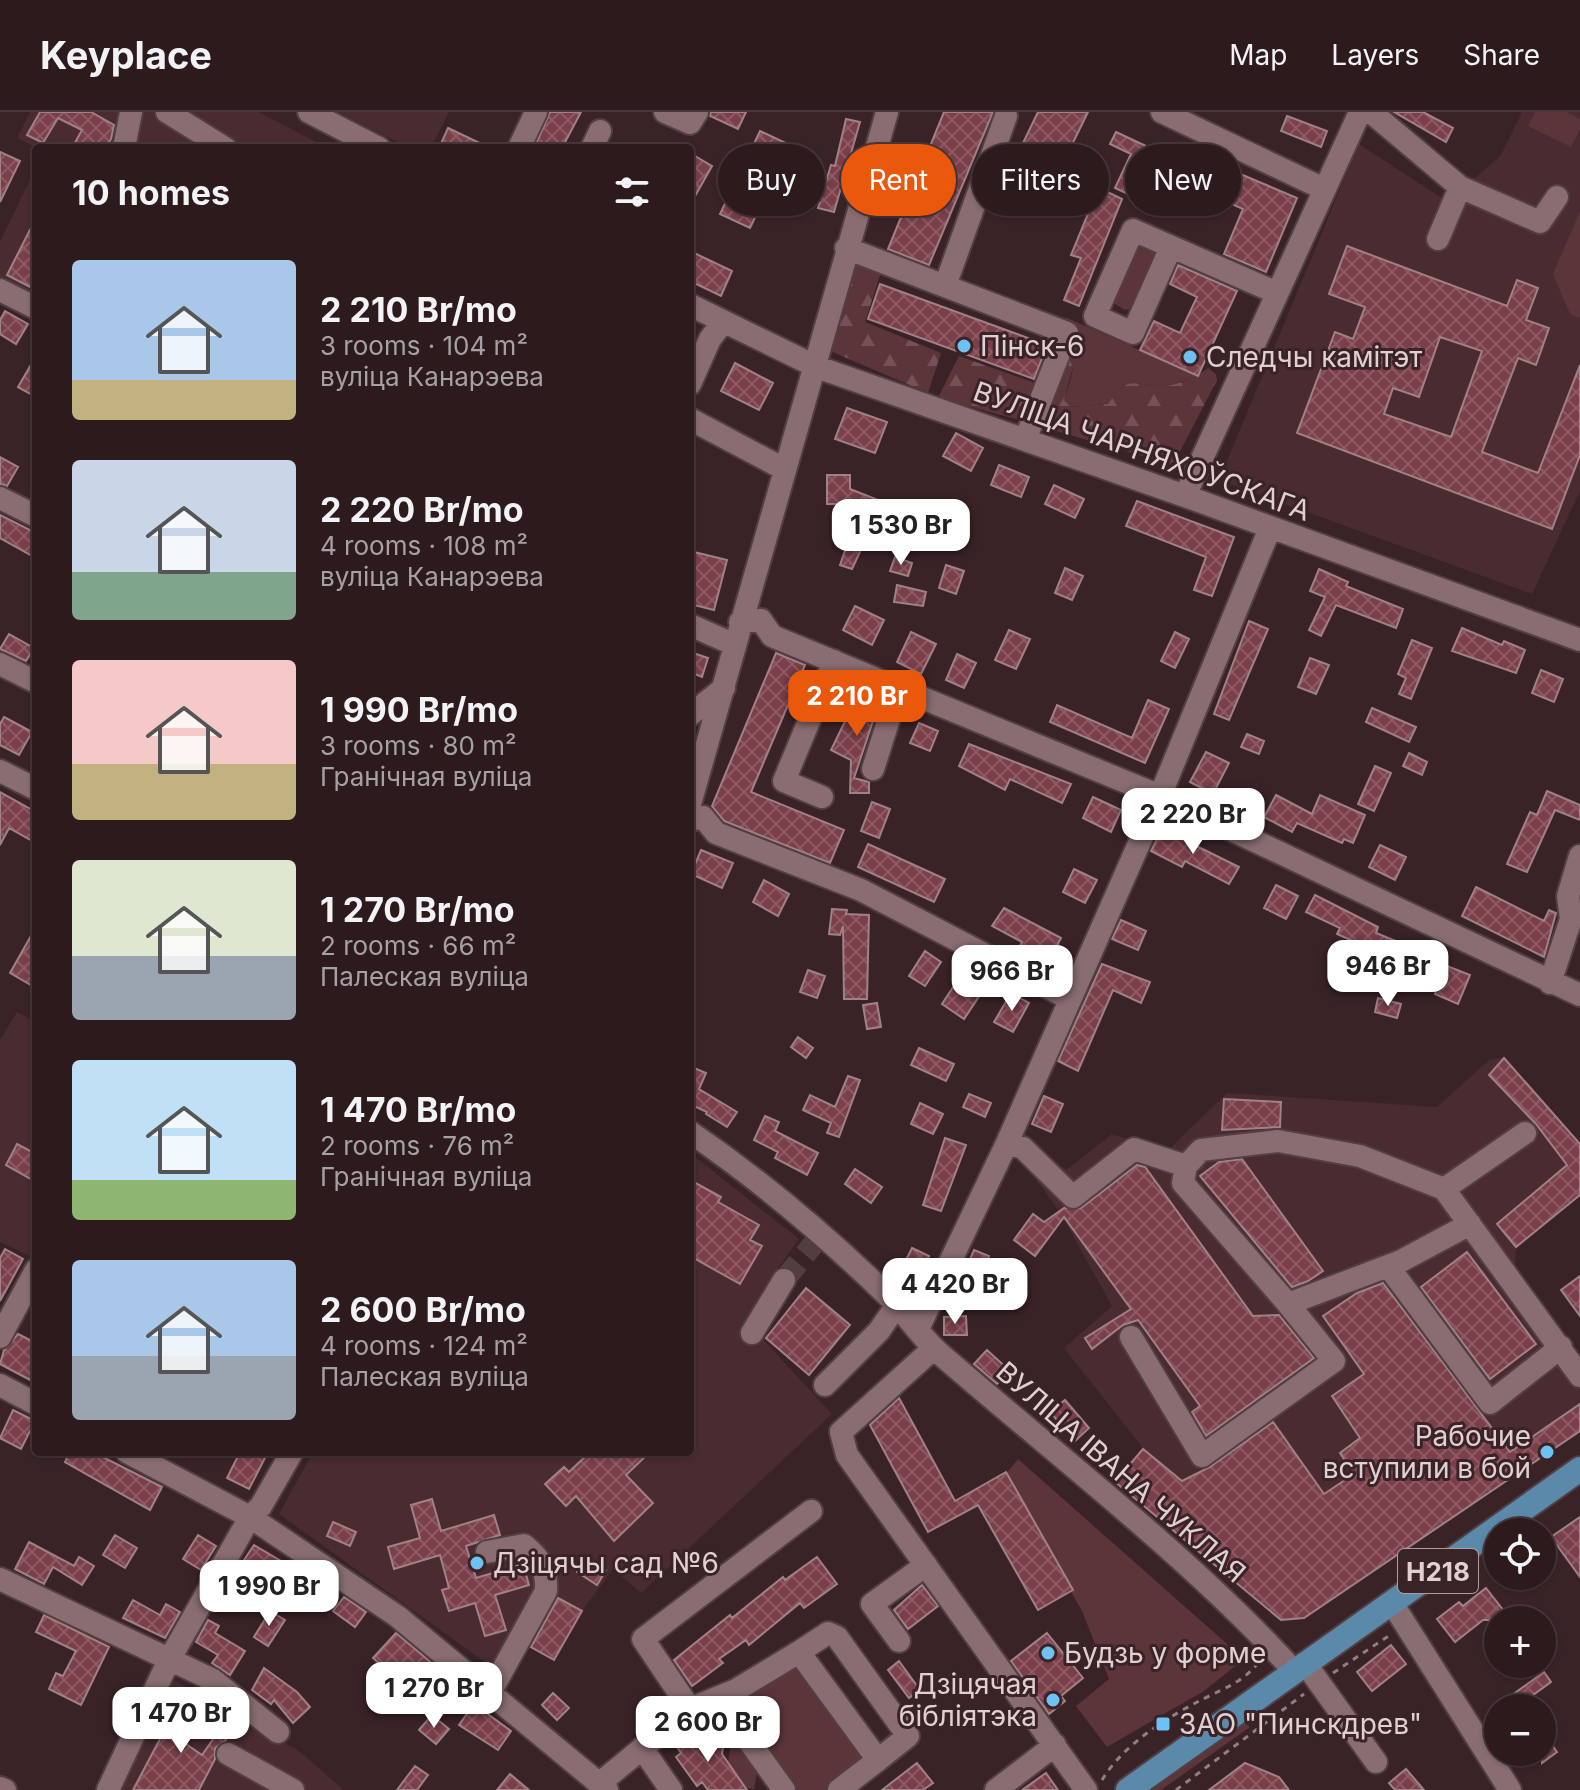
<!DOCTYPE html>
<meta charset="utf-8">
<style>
body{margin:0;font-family:Inter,sans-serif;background:#38272a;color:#f1f3f6;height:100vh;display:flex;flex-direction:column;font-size:30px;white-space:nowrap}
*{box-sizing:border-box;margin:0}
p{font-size:26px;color:#a6a1a4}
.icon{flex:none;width:44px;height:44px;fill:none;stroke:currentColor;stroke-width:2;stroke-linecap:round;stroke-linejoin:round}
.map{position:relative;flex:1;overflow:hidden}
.drawer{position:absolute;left:32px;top:32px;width:662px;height:1312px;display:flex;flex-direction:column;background:#2c1a1d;border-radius:8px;box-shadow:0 2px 6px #0004,0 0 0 2px #48383b}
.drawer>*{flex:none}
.guide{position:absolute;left:718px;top:32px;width:742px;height:72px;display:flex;gap:16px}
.buttons{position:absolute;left:1484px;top:1406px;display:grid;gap:16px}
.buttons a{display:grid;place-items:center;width:72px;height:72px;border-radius:50%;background:#2c1a1d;box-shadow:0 2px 6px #0004,0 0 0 2px #48383b;font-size:40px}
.price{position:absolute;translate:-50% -68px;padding:0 18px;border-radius:16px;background:#fff;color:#222;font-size:26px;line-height:52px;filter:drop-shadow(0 2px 4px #0008)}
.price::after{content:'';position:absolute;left:50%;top:48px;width:24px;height:18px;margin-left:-12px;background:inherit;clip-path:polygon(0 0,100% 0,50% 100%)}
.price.active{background:#ea580c;color:#fff}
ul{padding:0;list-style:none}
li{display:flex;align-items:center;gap:24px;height:200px;padding:0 40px}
li span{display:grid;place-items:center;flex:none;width:224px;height:160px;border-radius:8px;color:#555}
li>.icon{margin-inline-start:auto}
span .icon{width:96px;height:96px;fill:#fffc;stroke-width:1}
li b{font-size:34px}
h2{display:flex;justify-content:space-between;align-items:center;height:96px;padding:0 40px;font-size:34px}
.pill{padding:0 28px;border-radius:36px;background:#2c1a1d;box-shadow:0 2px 6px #0004,0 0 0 2px #48383b;font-size:28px;line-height:72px}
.pill.active{background:#ea580c;color:#fff}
header{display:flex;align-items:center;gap:48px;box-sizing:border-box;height:112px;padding:0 40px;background:#2c1a1d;border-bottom:2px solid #48383b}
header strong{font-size:38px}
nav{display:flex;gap:44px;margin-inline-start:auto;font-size:28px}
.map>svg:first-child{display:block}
</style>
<header>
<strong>Keyplace</strong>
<nav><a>Map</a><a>Layers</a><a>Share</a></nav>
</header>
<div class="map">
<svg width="1580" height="1678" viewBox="0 0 1580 1678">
<defs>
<pattern id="forest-firs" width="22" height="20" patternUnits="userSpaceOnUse" patternTransform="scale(2)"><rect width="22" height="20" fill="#5c353b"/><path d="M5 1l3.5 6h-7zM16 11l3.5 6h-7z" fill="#735156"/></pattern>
<pattern id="building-cross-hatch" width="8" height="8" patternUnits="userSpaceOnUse" patternTransform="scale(2)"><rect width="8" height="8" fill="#7b3f4a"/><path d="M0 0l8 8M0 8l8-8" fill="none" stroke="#8d5a63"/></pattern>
</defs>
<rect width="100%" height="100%" fill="#3a2327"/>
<path fill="#492b30" d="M30,0H258L328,36H37L17,26Z
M338,0H449L431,36H409Z
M1522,0H1580V379L1532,482L1219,368L1359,32L1448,90L1501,43Z
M36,55V184L0,166V130Z
M17,900L36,911V1174L19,1179L35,1146L0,1130V928Z
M1504,945L1580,1032V1083L1516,1135L1515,1162L1580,1250V1319L1304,1506L1281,1508L1115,1370L1143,1336L1064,1236L1112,1194L1059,1099L1018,1043L1028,1029L1066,1058L1112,1022L1166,1040L1227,981L1437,995L1489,948Z
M690,1041L799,1127L761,1180L759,1223L832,1302L641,1481L613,1457L582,1499L554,1548L528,1534L507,1566L279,1402L313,1340H690Z
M172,1567L299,1639L344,1678H120Z"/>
<path fill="#5c353b" d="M1535,0H1567L1580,7V17L1571,35L1528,14Z
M1580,99V206L1570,202L1553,162Z
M1136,123L1164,137L1136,195L1125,198L1112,190Z
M1065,205L1198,264C1187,267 1172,274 1161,274C1131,273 1128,262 1108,292L1071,295L1064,288C1076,254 1078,239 1065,205Z
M1018,1347L1244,1547L1204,1579L1107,1635L1076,1594L1109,1567L1082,1499L1005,1363Z
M790,1553L801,1557L862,1642L861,1652L829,1678H789L730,1595L739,1583L745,1586Z
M1245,1611L1250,1615L1161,1678H1150Z
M736,1626L758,1654L754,1677L746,1676L722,1654L728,1650L731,1631Z"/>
<path fill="url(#forest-firs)" d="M857,148L882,157L865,210L941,241L928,281L828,238L850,153Z
M1072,225L1080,229L1064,288L1071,295L1108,292C1128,262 1131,273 1161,274C1175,274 1197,265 1208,256L1216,262L1217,268L1176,347L1170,352L1039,314Z
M959,244L1038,272L1024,309L938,286Z"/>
<path fill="url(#building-cross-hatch)" stroke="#9f8286" stroke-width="2" fill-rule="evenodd" d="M40,0H91L114,13L111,27L106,36H72L82,18L58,6L43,31L27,23Z
M550,0H581L562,36H534Z
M711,0H746L738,17L710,4Z
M944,0H993L929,153L888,137Z
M1038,0H1088L1060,57L1122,87L1079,194L1064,188L1081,146L1071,143L1090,97L1010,58Z
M1394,0H1423L1453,16L1446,30Z
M1287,4L1327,19L1321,35L1281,19Z
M846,7L860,10L834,100L818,96L831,53L835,54Z
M448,16L490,36H439Z
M760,19L790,33L750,116L720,102Z
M1116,20L1163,42L1141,88L1115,76L1131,42L1110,32Z
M0,40L20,49L0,90Z
M690,41L712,54L690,93Z
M1226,56L1297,86L1266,160L1224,142L1243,97L1214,84Z
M36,106V178L7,163Z
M1347,134L1507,194L1517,168L1538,176L1526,208L1549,216L1536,253L1518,246L1482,340L1538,361L1580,253V343L1552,417L1297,321L1335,220L1353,227L1365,195L1329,182ZM1440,225L1482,239L1451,325L1384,302L1393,276L1419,285Z
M690,139L732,159L721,184L690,169Z
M1178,153L1237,179L1198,264L1140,238L1154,209L1180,221L1197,185L1170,172Z
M880,172L1047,233L1034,267L868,207Z
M5,199L28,212L16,232L0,222V208Z
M36,244V285L18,275Z
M735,251L773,271L759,298L721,279Z
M847,296L887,310L875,341L835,327Z
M956,321L983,336L971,359L943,344Z
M0,345L18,355L7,374L0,372Z
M999,353L1029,365L1021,385L991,373Z
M827,363H850V377L891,393L880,417L872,414L852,457L840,453L851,421L835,415L839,392H827Z
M1054,373L1084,387L1075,406L1045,392Z
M1137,389L1234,425L1212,484L1194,478L1206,445L1126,414Z
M0,403L36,421V446L0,426Z
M690,439L727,448L714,498L690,492Z
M895,445L912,451L908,464L890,459Z
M946,453L964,459L956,482L939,476Z
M1065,456L1083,464L1072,488L1055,481Z
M1319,457L1348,470L1346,474L1403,497L1396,516L1336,493L1321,524L1309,518L1325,485L1310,479Z
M897,473L926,480L923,494L894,490Z
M855,494L884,508L872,533L843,518Z
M1249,509L1268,517L1229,608L1214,602Z
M1462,516L1502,533L1504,529L1525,538L1516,561L1452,539Z
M1009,518L1030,527L1016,557L995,548Z
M911,520L936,532L921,562L897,550Z
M1175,520L1189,527L1175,556L1161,549Z
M9,522L34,536L26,549L0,537Z
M1412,528L1432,536L1411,587L1399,582L1406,566L1398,562Z
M690,540L708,546L702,565L690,560Z
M776,541L805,553L751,680L844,718L830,751L724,709L712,694Z
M957,542L976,551L964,576L946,568Z
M1310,546L1329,553L1316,582L1298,575Z
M1541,558L1563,567L1554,590L1532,581Z
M864,581L880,588L854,666L869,670V681H850L851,648L831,638L852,595L856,597Z
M1148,588L1169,597L1145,651L1050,610L1057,593L1132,626Z
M1372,596L1416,615L1409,630L1366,610Z
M4,605L32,620L19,643L0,633V612Z
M919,611L938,619L930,639L910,631Z
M1247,622L1264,629L1259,642L1241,635Z
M969,632L1071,672L1062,691L1010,667L1005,678L959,654Z
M1206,640L1229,651L1213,682L1190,670Z
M1409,641L1427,650L1422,663L1403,654Z
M1375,654L1391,661L1374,699L1358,692Z
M1547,679L1580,693V708L1555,698L1527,760L1507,752L1530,700L1537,703Z
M0,680L36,700V731L9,716L0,733Z
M1276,683L1312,702L1320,683L1365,703L1353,731L1344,727L1342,731L1297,711L1292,720L1264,705Z
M1093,685L1121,698L1111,720L1083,706Z
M872,690L890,697L879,726L861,719Z
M1162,717L1239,755L1229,772L1185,749L1182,755L1151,739Z
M868,732L945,767L934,790L858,755Z
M1380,733L1406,745L1395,768L1369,755Z
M701,738L733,751L722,776L691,762Z
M1074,757L1097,768L1085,791L1063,780Z
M764,768L789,782L778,804L753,790Z
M1276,773L1298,784L1286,807L1264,796Z
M1476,775L1544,809L1549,798L1556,801L1544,845L1462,804Z
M1315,783L1378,815L1376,821L1418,838L1411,855L1337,822L1340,816L1306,800Z
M1004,796L1061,826L1048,851L1019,836L1022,830L992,814Z
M832,797L847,798L846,802L869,803L867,887H844L843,814L840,823L829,822Z
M1121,808L1146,819L1138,838L1112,827Z
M36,815V876L10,861Z
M925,839L941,850L925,874L909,864Z
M1102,852L1150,870L1141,891L1113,878L1078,959L1058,949Z
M1447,854L1470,863L1458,892L1435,882Z
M965,857L988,871L964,907L942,892Z
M808,858L825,864L817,886L800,880Z
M1011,881L1029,891L1013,920L994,910Z
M1378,886L1401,892L1397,906L1375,900Z
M877,891L881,915L867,917L863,893Z
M798,925L813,936L806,946L791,935Z
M919,936L954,952L946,969L911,953Z
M1504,946L1580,1032V1083L1516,1135L1497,1112L1567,1053L1536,1012L1489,963Z
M694,956L706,961L699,977L737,1000L727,1015L706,1002L707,1000L692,993L690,998V965Z
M848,964L860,968L839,1025L827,1021L831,1011L803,998L810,983L835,995Z
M969,982L991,991L985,1005L963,995Z
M1044,984L1063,992L1051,1020L1032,1012Z
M1224,987L1281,990L1280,1015L1222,1018Z
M920,991L943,1002L933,1022L911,1012Z
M765,1004L779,1010L775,1019L818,1041L807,1063L775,1046L778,1040L754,1028Z
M945,1026L966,1033L941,1099L923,1093Z
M17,1032L36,1042V1070L6,1053Z
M1242,1047L1323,1159L1308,1169L1292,1175L1200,1064L1219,1050Z
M1137,1053L1145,1055L1253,1204L1279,1203L1314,1246L1206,1324L1192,1300L1200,1294L1138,1208L1123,1213L1092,1237L1085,1226L1131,1197L1064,1105L1035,1144L1014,1128L1033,1102L1044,1110L1064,1096H1081Z
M855,1057L882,1075L871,1091L845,1072Z
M690,1068L721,1085L718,1090L759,1113L750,1128L762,1134L740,1172L690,1144Z
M912,1136L929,1144L923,1159L905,1150Z
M5,1137L23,1147L0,1189V1146Z
M974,1138L989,1144L975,1179L959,1173Z
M1467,1140L1536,1232L1490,1267L1421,1175Z
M1580,1164V1204L1561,1178Z
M1383,1171L1510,1340L1580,1292V1319L1304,1506L1281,1508L1115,1370L1143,1337L1182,1369L1210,1355L1273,1310L1324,1382L1354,1362L1340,1341L1360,1326L1332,1284L1364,1262L1323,1204L1357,1181Z
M806,1176L850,1213L809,1263L766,1226Z
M966,1204L967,1223H944V1205Z
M18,1222L36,1231V1271L0,1252L4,1238Z
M987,1238L1010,1259L997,1272L974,1252Z
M899,1286L955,1389L1006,1360L1073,1478L1038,1498L978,1393L928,1420L870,1313Z
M1065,1288L1089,1316L1075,1329L1050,1300Z
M13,1298L35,1309L21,1337L0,1326Z
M70,1340H93L162,1375L150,1398L65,1350Z
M240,1340H268L249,1377L227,1366Z
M590,1340H650L626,1363L653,1391L614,1429L576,1384L566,1394L545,1372L564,1355L569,1360Z
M432,1387L441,1419L494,1403L500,1423L466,1434L476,1466L523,1452L529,1473L495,1483L506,1518L485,1524L475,1491L449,1499L442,1478L449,1476L440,1443L394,1457L388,1435L420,1426L411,1393Z
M1580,1405V1465L1551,1425Z
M333,1410L356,1420L350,1434L327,1424Z
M115,1423L137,1436L125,1456L103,1443Z
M198,1423L216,1434L201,1458L183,1447Z
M29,1430L74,1454L79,1445L94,1454L82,1473L53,1455L44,1472L15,1457Z
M254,1433L305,1463L292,1483L242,1451Z
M586,1445L606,1458L597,1473L577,1460Z
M817,1445L837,1472L804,1496L800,1491L749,1533L746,1528L719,1547L723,1551L692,1574L674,1548L730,1503L732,1506L783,1465L785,1468Z
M922,1473L938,1494L908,1517L894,1498Z
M1486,1476L1511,1508H1483L1455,1530L1437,1507L1459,1490L1463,1494Z
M344,1485L366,1500L355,1515L333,1499Z
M558,1486L582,1499L554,1548L531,1535Z
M133,1488L160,1503L166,1492L180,1500L165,1526L123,1506Z
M270,1499L285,1508L268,1534L254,1525Z
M44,1503L109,1535L81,1593L49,1577L56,1561L63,1564L76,1539L36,1520Z
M208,1508L219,1514L215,1521L245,1539L230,1563L212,1551L218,1543L196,1530Z
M396,1521L446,1563L433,1578L402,1553L393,1564L373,1546Z
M1047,1521L1083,1566L1061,1584L1065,1589L1049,1602L1011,1549Z
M1391,1533L1406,1552L1372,1579L1357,1560Z
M899,1549L920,1578L909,1586L888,1558Z
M264,1556L297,1580L310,1595L293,1611L274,1588L271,1592L252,1578Z
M1544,1560L1551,1570L1519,1593L1512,1583Z
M553,1581L569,1596L557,1608L542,1593Z
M179,1591L204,1604L186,1632L202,1643L230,1603L237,1608L225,1629L215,1636V1647L199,1678H133Z
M474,1592L511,1619L498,1638L459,1613Z
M432,1603L449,1617L436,1632L419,1618Z
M1542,1618L1557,1640L1542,1651Z
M697,1620L702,1626L707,1622L712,1629L724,1630L722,1642L747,1678H708L702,1670L697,1674L676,1645L681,1641L677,1635Z
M917,1651L933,1671L923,1678H882Z
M1245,1651L1279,1665L1289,1678H1209Z
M415,1654L428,1663L417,1678H397Z
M1406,1657L1424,1678H1395L1389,1671Z
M1046,1661L1058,1678H1022Z
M510,1662L529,1678H497Z"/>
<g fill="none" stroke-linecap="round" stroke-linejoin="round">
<path stroke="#533d41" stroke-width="22" stroke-dasharray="22 11" stroke-linecap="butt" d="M784,1168L821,1123"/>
<g stroke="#523f42" stroke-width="26">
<path id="minor" d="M167,0L225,36
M309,0L379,36
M665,0L690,11L697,0
M1162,0L1324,77
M1371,0L1460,75L1438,127
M124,36L131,0
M519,36L536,0
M592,36L600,19
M1460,75L1540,110L1557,85
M1171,135L1133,221L1095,204L1133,118L1277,181
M846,136L1067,221L1025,328
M945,174L1006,4
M0,178L36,196
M690,193L817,255L1185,384L1580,528
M690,272L710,227L723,210
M690,307L784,357
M1185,384L1360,0
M0,386L36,404
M740,510L761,508L772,524L1160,684L1580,883
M690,513L733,532
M0,552L36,570
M690,603L724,576
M873,657L899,575
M0,659L36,677
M822,685L784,669L834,549
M690,692L887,0
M690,708L703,705L716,721L861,778L1068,886
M1550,871L1571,807L1568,784L1580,744
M690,1020C760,1068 825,1123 886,1182C905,1200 919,1223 938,1240C1055,1342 1190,1445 1294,1559
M1007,1031L1023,1036L1073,1085L1134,1037L1186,1054
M1444,1077L1525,1021
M1470,1112L1401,1149L1288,1192L1183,1071L1186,1054L1201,1038L1278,1029L1360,1044L1444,1077L1580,1264
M1388,1154L1490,1291L1561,1235
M918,1217L1007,1031L1160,684L1270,416
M752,1221L784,1168
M0,1225L36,1158
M1131,1225L1202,1344L1334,1249L1288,1192
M934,1236L841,1320L847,1343L1086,1678
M0,1273L36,1292
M825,1273L879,1219L897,1193
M127,1340L250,1405L397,1504L607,1678
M487,1440L524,1433C541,1447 547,1457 546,1479L491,1579
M0,1467L213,1568L278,1620
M1392,1491L1510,1678
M899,1529L872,1492L926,1453
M799,1540L828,1521L837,1525L908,1624L878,1648
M1305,1551L1376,1650
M718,1586L784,1678
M690,1597L643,1527L811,1399
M642,1636L671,1678
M228,1642L293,1678
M600,1671L690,1597L736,1578L799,1540L878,1648L839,1678
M0,1676L5,1678
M108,1678L168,1550L250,1405L261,1394L292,1340
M996,1678L1055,1633"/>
</g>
<g stroke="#523f42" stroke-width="28">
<path id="major" d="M1128,1678L1580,1357"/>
</g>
<path stroke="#927f82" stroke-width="3" stroke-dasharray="6 6" stroke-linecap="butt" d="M1333,1561L1390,1523
M1102,1668C1123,1633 1166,1606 1203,1587C1225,1576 1243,1570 1259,1550
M1176,1678L1304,1582"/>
<use href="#minor" stroke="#896d71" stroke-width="22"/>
<use href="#major" stroke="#5a89aa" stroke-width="24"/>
</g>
<g fill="#6ec2f3" stroke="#3a2327" stroke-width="3">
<circle cx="964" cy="234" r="8"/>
<circle cx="1190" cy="245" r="8"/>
<circle cx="1547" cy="1340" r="8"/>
<circle cx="477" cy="1451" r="8"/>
<circle cx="1048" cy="1541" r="8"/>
<circle cx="1053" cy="1588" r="8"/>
<rect x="1155" y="1604" width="16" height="16" rx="4"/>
</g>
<g text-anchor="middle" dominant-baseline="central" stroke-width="6" stroke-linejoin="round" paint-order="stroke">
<rect fill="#3a2327" stroke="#ae9c9f" stroke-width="2" x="1398" y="1437" width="80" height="44" rx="6"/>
<g font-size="26" font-weight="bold" fill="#e0d0d2">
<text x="1438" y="1459">Н218</text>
</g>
<g font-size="28" fill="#e0d0d2" stroke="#3a2327" text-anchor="start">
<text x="980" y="234">Пінск-6</text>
<text x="1206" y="245">Следчы камітэт</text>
<text x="1531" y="1324" text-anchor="end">Рабочие<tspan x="1531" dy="32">вступили в бой</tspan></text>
<text x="493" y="1451">Дзіцячы сад №6</text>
<text x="1064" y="1541">Будзь у форме</text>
<text x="1037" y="1572" text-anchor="end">Дзіцячая<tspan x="1037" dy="32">бібліятэка</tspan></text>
<text x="1179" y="1612">ЗАО "Пинскдрев"</text>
</g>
<g font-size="28" fill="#e0d0d2" stroke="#3a2327">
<text transform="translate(1142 339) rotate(20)">ВУЛІЦА ЧАРНЯХОЎСКАГА</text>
<text transform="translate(1121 1360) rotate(41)">ВУЛІЦА ІВАНА ЧУКЛАЯ</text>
</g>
</g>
</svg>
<div class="buttons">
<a><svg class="icon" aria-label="locate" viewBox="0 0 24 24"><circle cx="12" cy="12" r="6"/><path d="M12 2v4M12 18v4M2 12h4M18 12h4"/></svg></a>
<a>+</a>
<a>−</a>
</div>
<b class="price" style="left:901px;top:455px">1 530 Br</b>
<b class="price active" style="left:857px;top:626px">2 210 Br</b>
<b class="price" style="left:1193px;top:744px">2 220 Br</b>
<b class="price" style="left:1388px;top:896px">946 Br</b>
<b class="price" style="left:1012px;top:901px">966 Br</b>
<b class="price" style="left:955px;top:1214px">4 420 Br</b>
<b class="price" style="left:269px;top:1516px">1 990 Br</b>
<b class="price" style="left:434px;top:1618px">1 270 Br</b>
<b class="price" style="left:181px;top:1643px">1 470 Br</b>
<b class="price" style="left:708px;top:1652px">2 600 Br</b>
<div class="guide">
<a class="pill">Buy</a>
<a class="pill active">Rent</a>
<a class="pill">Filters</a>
<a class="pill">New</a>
</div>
<section class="drawer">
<h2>10 homes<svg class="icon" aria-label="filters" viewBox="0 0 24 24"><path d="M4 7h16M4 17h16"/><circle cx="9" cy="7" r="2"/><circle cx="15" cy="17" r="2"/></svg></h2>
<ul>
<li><span style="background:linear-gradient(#a9c7e8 75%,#c2b280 0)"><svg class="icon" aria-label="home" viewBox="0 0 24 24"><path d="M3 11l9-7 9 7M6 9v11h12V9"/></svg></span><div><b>2 210 Br/mo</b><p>3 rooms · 104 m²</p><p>вуліца Канарэева</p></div></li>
<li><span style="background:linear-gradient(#c9d6e8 70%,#7fa58c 0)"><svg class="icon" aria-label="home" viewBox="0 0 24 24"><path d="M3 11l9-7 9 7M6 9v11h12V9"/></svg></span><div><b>2 220 Br/mo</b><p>4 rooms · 108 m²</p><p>вуліца Канарэева</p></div></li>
<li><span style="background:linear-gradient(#f6c9c9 65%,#c2b280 0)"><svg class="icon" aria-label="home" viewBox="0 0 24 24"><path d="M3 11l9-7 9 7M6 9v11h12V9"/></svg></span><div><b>1 990 Br/mo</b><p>3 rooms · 80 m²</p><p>Гранічная вуліца</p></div></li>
<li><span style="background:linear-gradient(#dfe7d0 60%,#9aa5b1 0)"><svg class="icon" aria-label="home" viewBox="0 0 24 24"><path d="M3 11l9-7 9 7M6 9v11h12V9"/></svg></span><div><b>1 270 Br/mo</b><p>2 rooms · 66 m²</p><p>Палеская вуліца</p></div></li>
<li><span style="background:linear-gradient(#bfe0f5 75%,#8fb573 0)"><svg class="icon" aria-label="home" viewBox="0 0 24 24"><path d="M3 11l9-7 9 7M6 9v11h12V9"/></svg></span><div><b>1 470 Br/mo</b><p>2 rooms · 76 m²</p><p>Гранічная вуліца</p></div></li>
<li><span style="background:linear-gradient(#a9c7e8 60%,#9aa5b1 0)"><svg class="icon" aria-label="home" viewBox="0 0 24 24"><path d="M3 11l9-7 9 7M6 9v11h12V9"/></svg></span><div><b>2 600 Br/mo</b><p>4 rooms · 124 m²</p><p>Палеская вуліца</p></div></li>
</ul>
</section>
</div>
